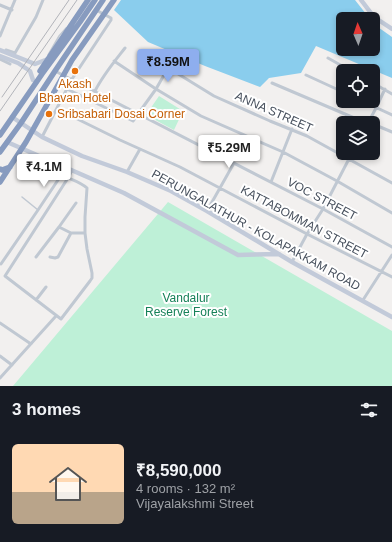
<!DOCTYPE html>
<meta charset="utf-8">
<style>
body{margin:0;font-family:Arial,sans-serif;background:#242831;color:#f1f3f6;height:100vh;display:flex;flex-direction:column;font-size:15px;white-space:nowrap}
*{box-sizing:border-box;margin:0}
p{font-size:13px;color:#9ea1a6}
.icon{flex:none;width:22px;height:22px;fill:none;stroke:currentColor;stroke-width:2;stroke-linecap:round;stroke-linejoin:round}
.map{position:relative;height:386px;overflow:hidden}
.sheet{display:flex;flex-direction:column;background:#171b24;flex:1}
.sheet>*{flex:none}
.needle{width:26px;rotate:358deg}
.controls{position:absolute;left:336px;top:12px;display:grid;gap:8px}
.controls a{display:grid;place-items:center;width:44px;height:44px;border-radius:6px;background:#171b24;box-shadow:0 2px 6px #0003;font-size:20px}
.price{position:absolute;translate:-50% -34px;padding:0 9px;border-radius:4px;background:#fff;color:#222;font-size:13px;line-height:26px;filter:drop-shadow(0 1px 2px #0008)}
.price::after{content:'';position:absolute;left:50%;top:24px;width:12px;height:9px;margin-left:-6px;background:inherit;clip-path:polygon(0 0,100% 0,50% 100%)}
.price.current{background:#8eaeee;color:#111}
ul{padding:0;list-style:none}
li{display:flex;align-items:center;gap:12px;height:100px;padding:0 12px}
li+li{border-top:1px solid #363941}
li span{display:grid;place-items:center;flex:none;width:112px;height:80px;border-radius:6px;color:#555}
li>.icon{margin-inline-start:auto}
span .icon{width:48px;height:48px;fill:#fffc;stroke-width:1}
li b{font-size:17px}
h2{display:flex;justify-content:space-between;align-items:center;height:48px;padding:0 12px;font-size:17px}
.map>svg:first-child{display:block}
</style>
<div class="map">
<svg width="392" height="386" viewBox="0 0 392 386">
<rect width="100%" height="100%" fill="#f2f0ef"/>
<path fill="#bef0d7" d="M159,96L183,111L174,130L146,115Z
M168,202L392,331V386H13Z"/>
<path fill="#8acded" d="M121,0H355L370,19H343V49H373V23L375,25L392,37V78L316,46L301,73L269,78L260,87L205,66L148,42L114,10Z"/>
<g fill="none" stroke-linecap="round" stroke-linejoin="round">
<path stroke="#c0c8d2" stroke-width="1.5" d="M48,55L59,36L66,28
M26,169L43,177H46L52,172L62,175
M22,197L38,210"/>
<path stroke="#c0c8d2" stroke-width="3" d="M0,5L12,10
M0,36L15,0
M6,50L15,53L36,17L43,0
M149,56L214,96L270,121L307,136L392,183
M328,58L351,71
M0,59L10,64
M114,61L156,89L201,116L283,152L337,181L392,213
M55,71L323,209L392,247
M306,75L343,92
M272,83L366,123
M373,83L392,94
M67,89L133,121L156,89L168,68
M95,91C103,75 114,62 125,48
M362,101L392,115
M57,109L120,140L180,167L307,234L392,277
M368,123L376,108L385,89
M373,124L392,132
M42,137L72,79L111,20V18L96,10
M127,172L140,149
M62,175C70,179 81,182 87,188L85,217V233L87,249L92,273V278L90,281L61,319L5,276L68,178L72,170
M271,182L292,129
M76,203L59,227L71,233H85
M207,211L234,163
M36,257L59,227
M50,257L55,258L58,257L71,233
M292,262L307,234L323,209L352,153
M1,264L38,210L66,168
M36,300L46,287
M363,300L392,255
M0,323L31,344
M0,356L12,365
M0,378L56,316"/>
<path stroke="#c2cad9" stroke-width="4.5" d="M361,0L374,17L392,29
M0,50L35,64L48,59
M0,56L18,63L30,71L33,80
M12,117L42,137L82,156L127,172L171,191L207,211L292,262L392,317
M7,142L124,193L238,255L279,254"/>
<path stroke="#879bbf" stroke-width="5.5" d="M40,71L88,0
M0,135L42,74L80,22L95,0
M0,152L21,123L55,71L103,0
M0,169L2,170L10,167
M0,182L26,142L72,60L114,0"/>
<path stroke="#b2b4ba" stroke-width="1" d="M2,97L69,0
M0,111L77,0"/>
</g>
<g fill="#e8710a" stroke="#fff" stroke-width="1.5">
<circle cx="75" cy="71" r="4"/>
<circle cx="49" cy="114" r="4"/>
</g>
<g text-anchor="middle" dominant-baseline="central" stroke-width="4" stroke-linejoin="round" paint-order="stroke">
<g font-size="12" fill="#c56008" stroke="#fff">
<text x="75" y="84">Akash<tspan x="75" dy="14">Bhavan Hotel</tspan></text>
<text x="57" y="114" text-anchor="start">Sribsabari Dosai Corner</text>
</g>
<g font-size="12" fill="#47505d" stroke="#fff">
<text transform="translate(274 112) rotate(24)">ANNA STREET</text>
<text transform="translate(322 199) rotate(28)">VOC STREET</text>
<text transform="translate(304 222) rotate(28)">KATTABOMMAN STREET</text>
<text transform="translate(256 230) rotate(29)">PERUNGALATHUR - KOLAPAKKAM ROAD</text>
</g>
<g font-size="12" fill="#168158" stroke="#fff">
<text x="186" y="298">Vandalur<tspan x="186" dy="14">Reserve Forest</tspan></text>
</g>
</g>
</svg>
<div class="controls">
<a><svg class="needle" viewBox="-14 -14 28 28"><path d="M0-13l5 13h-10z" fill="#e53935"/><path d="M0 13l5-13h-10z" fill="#9ea1a6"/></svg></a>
<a><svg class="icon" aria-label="locate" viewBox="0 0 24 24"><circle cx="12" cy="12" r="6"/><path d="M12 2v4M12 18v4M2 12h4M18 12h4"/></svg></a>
<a><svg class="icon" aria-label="layers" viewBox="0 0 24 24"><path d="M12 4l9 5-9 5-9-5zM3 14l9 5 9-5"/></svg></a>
</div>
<b class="price current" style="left:168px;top:83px">₹8.59M</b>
<b class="price" style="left:229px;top:169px">₹5.29M</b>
<b class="price" style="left:44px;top:188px">₹4.1M</b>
</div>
<section class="sheet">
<h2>3 homes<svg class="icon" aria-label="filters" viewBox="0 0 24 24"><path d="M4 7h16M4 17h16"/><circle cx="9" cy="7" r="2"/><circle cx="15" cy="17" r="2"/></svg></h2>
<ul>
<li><span style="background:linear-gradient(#ffd9b3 60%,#b9a48a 0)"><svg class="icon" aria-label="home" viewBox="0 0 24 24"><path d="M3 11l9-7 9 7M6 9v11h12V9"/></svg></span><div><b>₹8,590,000</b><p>4 rooms · 132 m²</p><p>Vijayalakshmi Street</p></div></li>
</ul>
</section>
